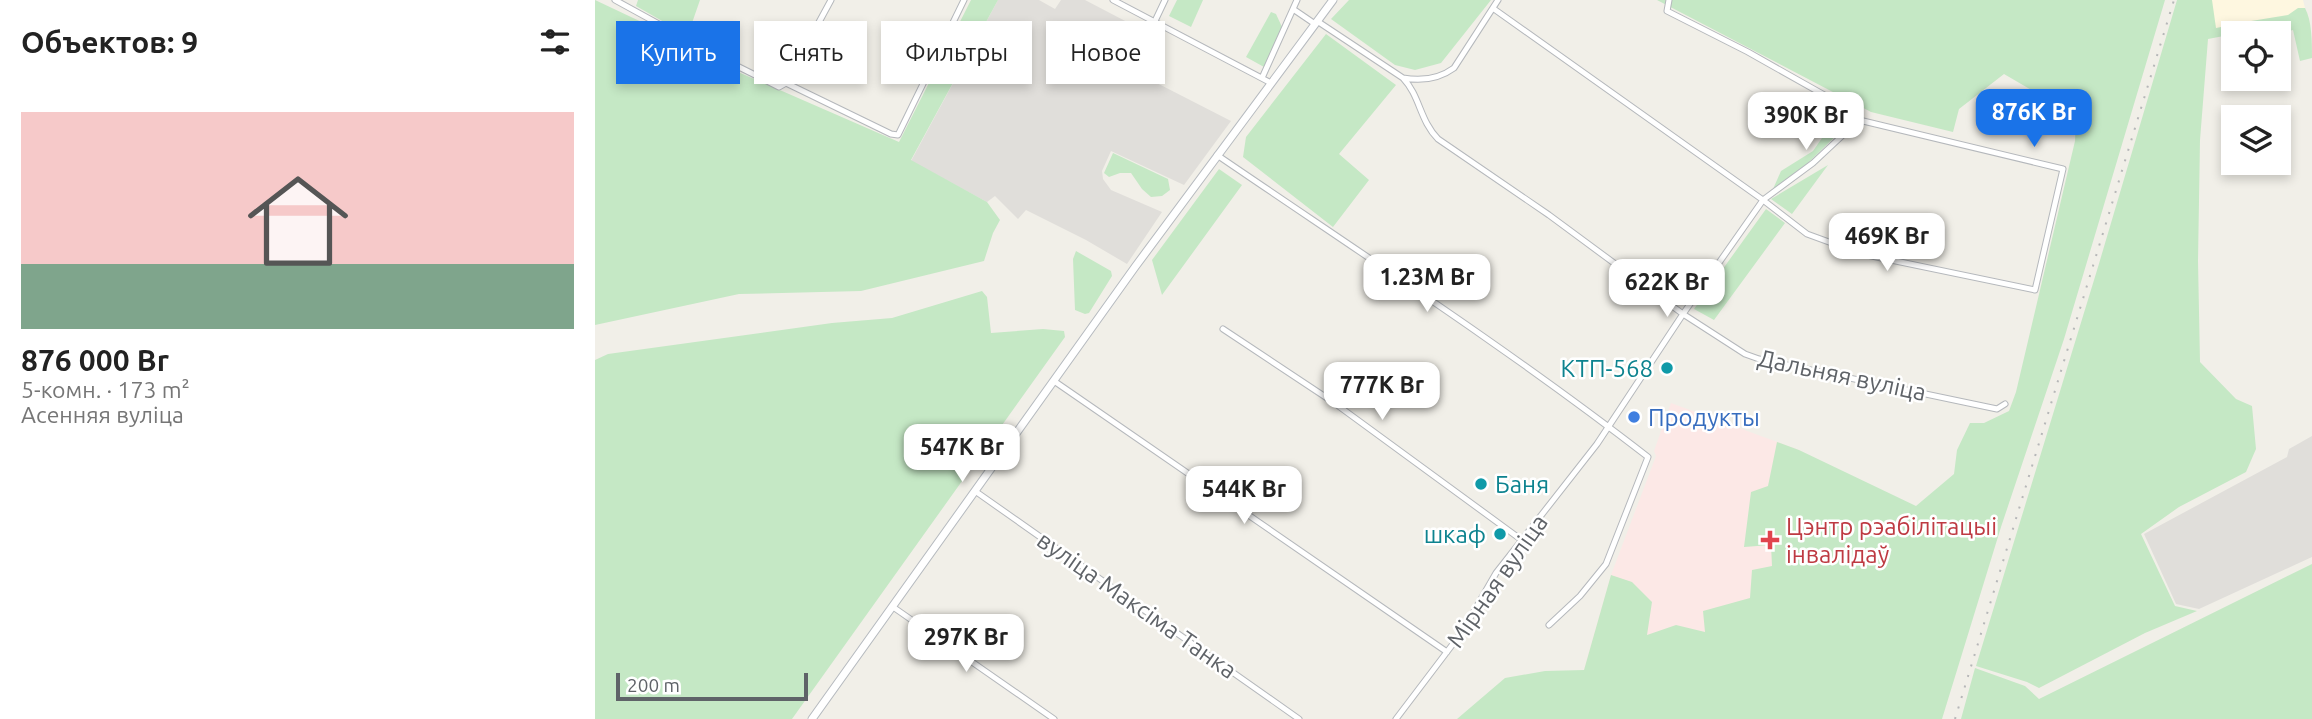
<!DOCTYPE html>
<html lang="ru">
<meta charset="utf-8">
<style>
body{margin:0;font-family:Ubuntu,sans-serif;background:#f2f2f2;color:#222;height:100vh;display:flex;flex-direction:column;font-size:26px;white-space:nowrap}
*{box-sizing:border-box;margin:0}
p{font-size:23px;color:#767676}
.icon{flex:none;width:38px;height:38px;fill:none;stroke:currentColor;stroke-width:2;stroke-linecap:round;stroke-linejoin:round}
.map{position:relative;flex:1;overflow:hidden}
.details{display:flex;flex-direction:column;background:#fff;width:595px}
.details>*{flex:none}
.guide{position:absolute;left:21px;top:21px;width:665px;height:63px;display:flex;gap:14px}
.buttons{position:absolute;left:1626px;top:21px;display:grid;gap:14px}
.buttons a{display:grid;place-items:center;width:70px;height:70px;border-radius:0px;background:#fff;box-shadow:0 4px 10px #0003;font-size:35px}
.scale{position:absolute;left:21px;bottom:18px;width:192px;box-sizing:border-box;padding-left:7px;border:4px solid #5f6368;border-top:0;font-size:19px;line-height:24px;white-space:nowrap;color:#5f6368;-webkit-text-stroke:5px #fff;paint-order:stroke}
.price{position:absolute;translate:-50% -60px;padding:0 16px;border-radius:14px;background:#fff;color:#222;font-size:23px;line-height:46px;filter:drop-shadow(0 2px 4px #0008)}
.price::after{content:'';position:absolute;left:50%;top:42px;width:21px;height:16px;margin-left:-10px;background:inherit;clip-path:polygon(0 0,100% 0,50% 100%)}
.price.current{background:#1a73e8;color:#fff}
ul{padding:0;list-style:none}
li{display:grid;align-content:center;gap:14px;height:371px;padding:0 21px}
li span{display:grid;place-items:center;height:217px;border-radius:0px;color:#555}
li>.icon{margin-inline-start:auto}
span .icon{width:126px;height:126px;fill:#fffc;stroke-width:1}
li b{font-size:30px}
h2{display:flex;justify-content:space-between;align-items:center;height:84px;padding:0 21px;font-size:30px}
.chip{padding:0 24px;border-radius:0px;background:#fff;box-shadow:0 4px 10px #0003;font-size:24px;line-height:63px}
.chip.current{background:#1a73e8;color:#fff}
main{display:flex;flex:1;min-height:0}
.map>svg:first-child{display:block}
</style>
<main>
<section class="details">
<h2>Объектов: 9<svg class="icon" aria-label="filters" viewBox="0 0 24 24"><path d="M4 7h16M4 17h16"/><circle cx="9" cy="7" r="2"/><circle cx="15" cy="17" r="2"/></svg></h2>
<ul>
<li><span style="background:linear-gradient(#f6c9c9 70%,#7fa58c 0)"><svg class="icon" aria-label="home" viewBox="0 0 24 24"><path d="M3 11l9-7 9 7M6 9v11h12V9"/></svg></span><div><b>876 000 Br</b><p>5-комн. · 173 m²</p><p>Асенняя вуліца</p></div></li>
</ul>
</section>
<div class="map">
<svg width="1717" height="719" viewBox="0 0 1717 719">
<rect width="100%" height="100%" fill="#f1efe8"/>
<path fill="#fef7e0" d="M1615,0H1708L1710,8L1703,16L1654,29L1613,36Z"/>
<path fill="#e0deda" d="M403,0H444L460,9L466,0H490L557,35L546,65L550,81L552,78L636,121L589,185L516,151L507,171L508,179L516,190L567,212L532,264L491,240L431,210L423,219L400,196L392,202L316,161Z
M1717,436V557L1604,609L1581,604L1549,534L1692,457L1694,449Z"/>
<path fill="#fce8e6" d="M1076,403L1204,450L1324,670H989L1016,575L1061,456L1059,451Z"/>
<path fill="#c5e8c5" d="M0,0L89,42L134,68L304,142L376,0H403L316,160L392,202L405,220L398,233L389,261L266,291L144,294L0,325Z
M43,0H105L97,23L114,36L109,45L41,6Z
M582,0H608L596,27L574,16Z
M754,0H896L846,63L820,70L800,65L736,19Z
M1062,0H1570L1469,339L1406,527L1347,719H862L910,678L950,671L989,670L1016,575L1037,582L1057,602L1052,635L1081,625L1110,632L1108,611L1155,598L1157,570L1177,566L1176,545L1149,547L1156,492L1173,486L1182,442L1204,450L1321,506L1359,474L1362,450L1375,423H1389L1414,411L1421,392L1480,141L1481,116L1409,74L1364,109L1358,132L1276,112Z
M1582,0H1617L1621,28L1641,24L1643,31L1651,29L1650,22L1693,15L1703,8H1710C1717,21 1717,42 1717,58L1705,61L1698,30L1684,34L1671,29L1638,33V38L1634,35L1613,39L1605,140L1603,261L1605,362L1641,399L1657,406L1661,449L1651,472L1584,507L1546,534L1580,606L1602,611L1550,633L1444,688L1432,682L1381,666L1503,267Z
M676,12L681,14L687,27L669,67L651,57Z
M731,34L801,85L744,154L774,180L738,227L648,157L651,137Z
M1247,109L1254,113L1256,121L1212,164L1178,189L1186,171L1218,151Z
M518,153L573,179L575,190L567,196L556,197L547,189L536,173H525L514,177L509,173Z
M1233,165L1197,214L1176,199Z
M624,169L647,185L567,295L557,260Z
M1171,209L1190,223L1119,320L1099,309Z
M481,251L516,271L517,276L494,313L490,314L480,310L478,259Z
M387,291L392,297L396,333L448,329L469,331L470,337L197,719H0V360L13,354L237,323L297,318Z
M1717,564V719H1366L1380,668L1430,686L1444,699Z"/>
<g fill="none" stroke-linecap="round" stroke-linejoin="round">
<g stroke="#b5b8bc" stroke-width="7">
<path id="minor" d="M20,0L124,57L184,87L191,83L236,0
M518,0L676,83
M1074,0L1072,11L1153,52L1256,110L1264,120
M698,9L720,24
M899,9L1168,200L1212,234L1267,254L1440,290L1468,169L1264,120
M560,21L570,0
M722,21L808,78C825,81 844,79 859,68L903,0
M667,78L702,0
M808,78C825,96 825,121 843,139L954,215L1088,314L1150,354L1164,359L1402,409L1410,404
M191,83L296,134L303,135L369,0
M622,155C767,254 915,350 1053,457L1011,564L985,596L954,625
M628,329L738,402L928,541
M459,381L852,652
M380,491L704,719
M298,607L459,719
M801,719L867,632L901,573L1002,444L1088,314L1168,200L1218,163L1264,120"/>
</g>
<g stroke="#b6babf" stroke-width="9">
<path id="secondary" d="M217,719L540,267L738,0"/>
</g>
<use href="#minor" stroke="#fff" stroke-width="5"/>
<use href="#secondary" stroke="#fff" stroke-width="7"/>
<path stroke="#b6b7b8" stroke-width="2" stroke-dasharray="2 9" stroke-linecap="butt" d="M1360,719L1579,0"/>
</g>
<g fill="#0f9aa8" stroke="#fff" stroke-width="2.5">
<circle cx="1072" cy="368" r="7"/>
<circle cx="886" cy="484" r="7"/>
<circle cx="905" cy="534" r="7"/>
</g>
<circle fill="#3f7fe0" stroke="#fff" stroke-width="2.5" cx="1039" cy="417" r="7"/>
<path fill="#e0444e" stroke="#fff" stroke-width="2.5" d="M1171.5 529.5h7v7h7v7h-7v7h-7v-7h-7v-7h7z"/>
<g text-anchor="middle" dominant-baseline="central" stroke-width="5" stroke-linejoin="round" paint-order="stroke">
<g font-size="24" fill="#0d838f" stroke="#fff" text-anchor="end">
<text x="1058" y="368">КТП-568</text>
<text x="900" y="484" text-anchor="start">Баня</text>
<text x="891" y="534">шкаф</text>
</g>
<g font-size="24" fill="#5f6368" stroke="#fff">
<text transform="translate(1247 375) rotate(12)">Дальняя вуліца</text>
<text transform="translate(902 581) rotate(-55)">Мірная вуліца</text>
<text transform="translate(542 605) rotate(35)">вуліца Максіма Танка</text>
</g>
<g font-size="24" fill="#366cbe" stroke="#fff" text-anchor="start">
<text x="1053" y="417">Продукты</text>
</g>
<g font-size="24" fill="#be3a42" stroke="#fff" text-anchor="start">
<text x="1191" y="526">Цэнтр рэабілітацыі<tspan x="1191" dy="28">інвалідаў</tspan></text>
</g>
</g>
</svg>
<div class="buttons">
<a><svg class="icon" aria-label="locate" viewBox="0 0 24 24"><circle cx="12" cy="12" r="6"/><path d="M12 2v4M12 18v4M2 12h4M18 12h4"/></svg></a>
<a><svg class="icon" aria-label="layers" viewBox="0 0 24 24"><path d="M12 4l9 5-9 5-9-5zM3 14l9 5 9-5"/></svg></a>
</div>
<div class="scale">200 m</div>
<b class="price current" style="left:1439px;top:149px">876K Br</b>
<b class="price" style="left:1211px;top:152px">390K Br</b>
<b class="price" style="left:1292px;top:273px">469K Br</b>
<b class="price" style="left:832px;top:314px">1.23M Br</b>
<b class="price" style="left:1072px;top:319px">622K Br</b>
<b class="price" style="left:787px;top:422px">777K Br</b>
<b class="price" style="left:367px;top:484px">547K Br</b>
<b class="price" style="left:649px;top:526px">544K Br</b>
<b class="price" style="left:371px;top:674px">297K Br</b>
<div class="guide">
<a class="chip current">Купить</a>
<a class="chip">Снять</a>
<a class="chip">Фильтры</a>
<a class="chip">Новое</a>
</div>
</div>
</main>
